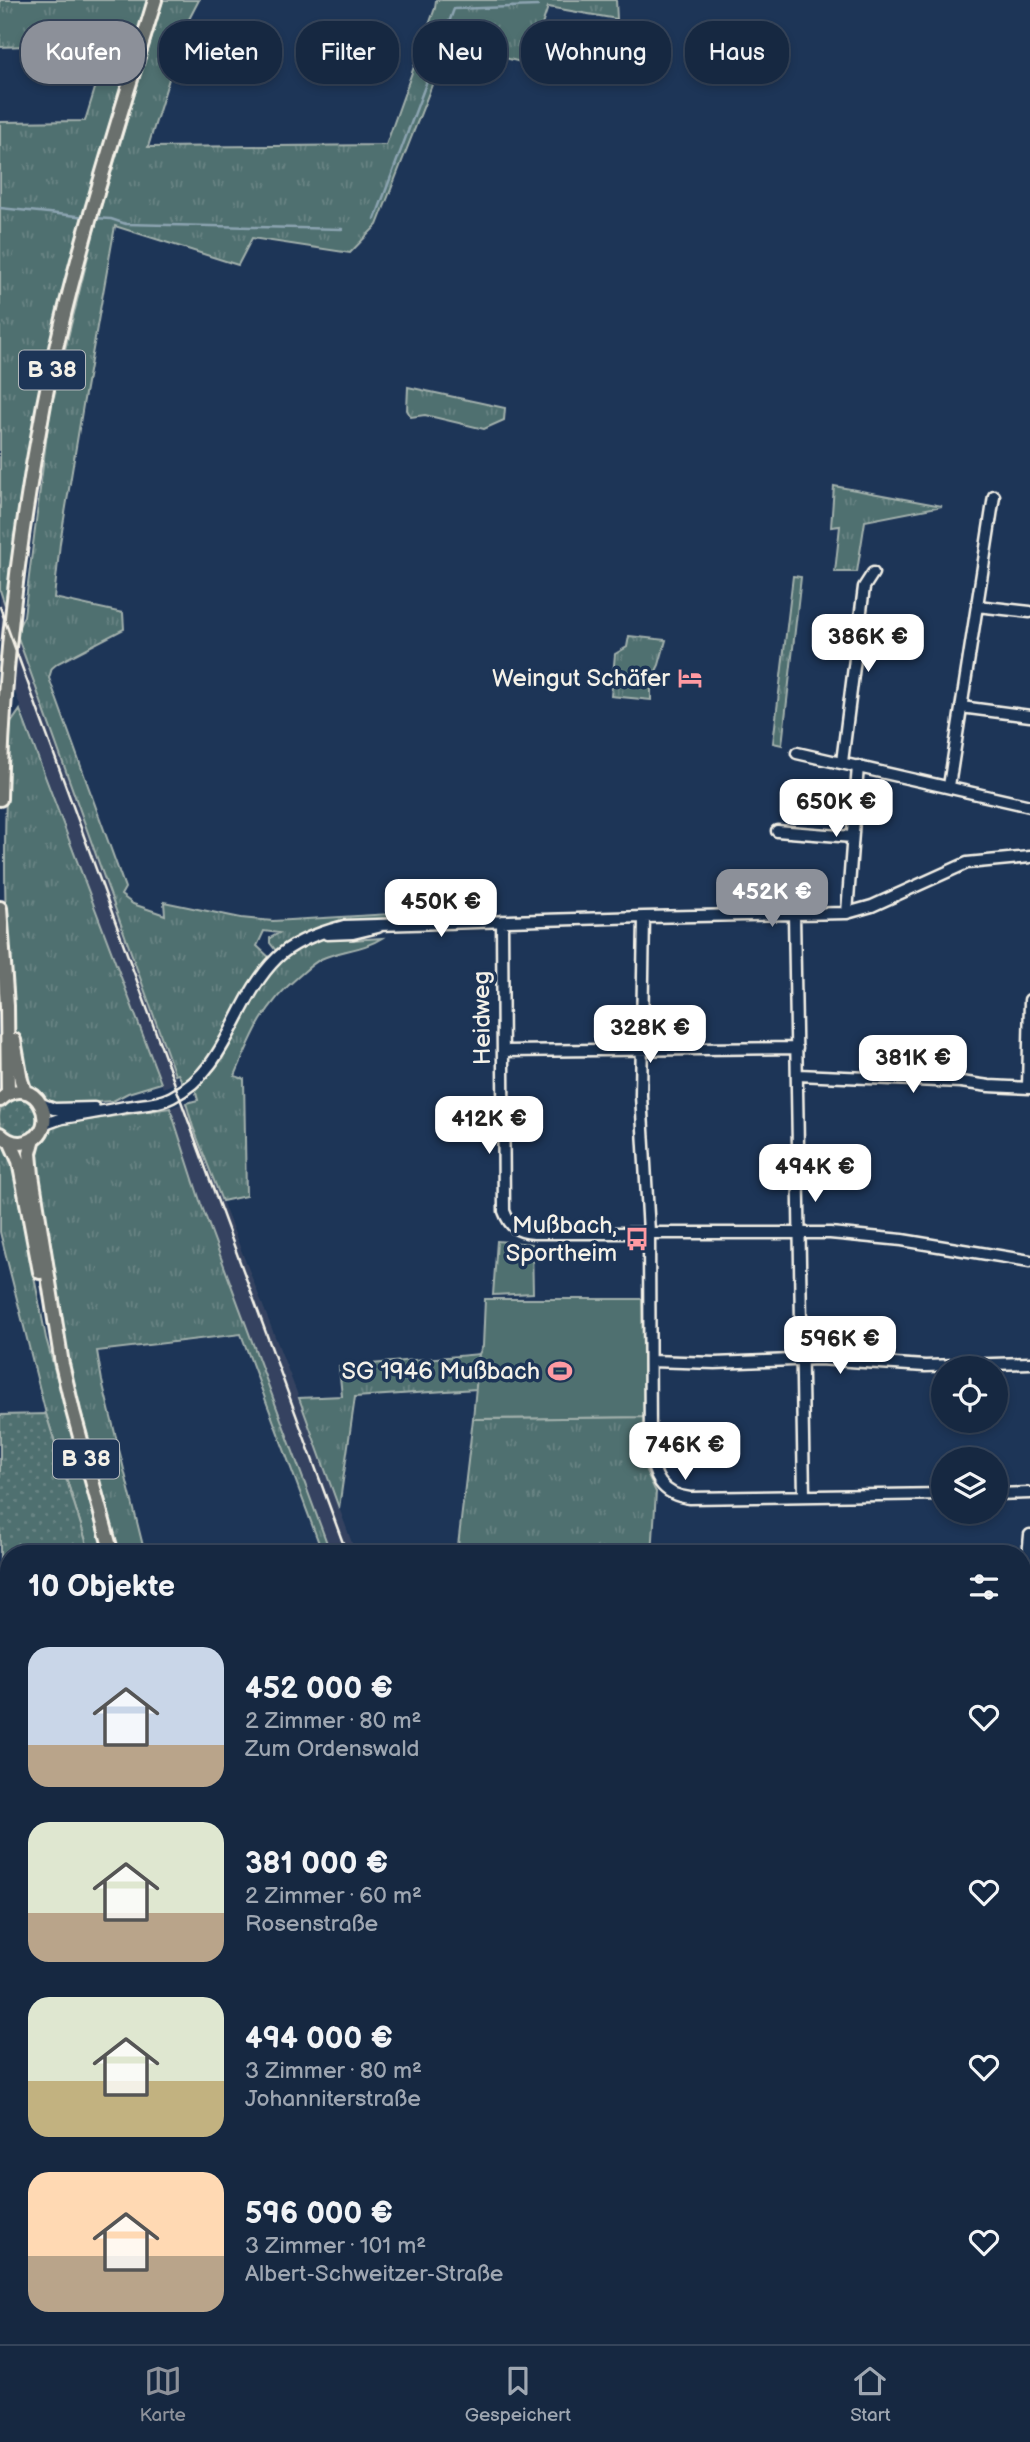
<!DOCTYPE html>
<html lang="de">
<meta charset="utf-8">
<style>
body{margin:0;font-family:"Balsamiq Sans",sans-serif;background:#23344c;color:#f1f3f6;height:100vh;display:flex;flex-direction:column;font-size:26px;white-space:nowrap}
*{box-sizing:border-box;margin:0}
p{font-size:23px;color:#9ea6b1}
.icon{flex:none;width:38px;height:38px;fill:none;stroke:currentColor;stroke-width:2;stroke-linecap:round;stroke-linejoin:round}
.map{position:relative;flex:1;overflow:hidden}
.sheet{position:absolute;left:0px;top:1545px;width:1031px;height:800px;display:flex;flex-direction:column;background:#162841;border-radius:28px 28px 0 0;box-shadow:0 4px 10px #0003,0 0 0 2px #35445a}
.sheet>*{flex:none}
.guide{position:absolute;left:21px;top:21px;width:989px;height:63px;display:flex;gap:14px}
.buttons{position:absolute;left:931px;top:1356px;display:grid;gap:14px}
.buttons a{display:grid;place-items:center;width:77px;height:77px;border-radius:50%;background:#162841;box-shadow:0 4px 10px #0003,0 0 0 2px #35445a;font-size:35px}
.price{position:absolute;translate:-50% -60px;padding:0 16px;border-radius:14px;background:#fff;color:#222;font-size:23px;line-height:46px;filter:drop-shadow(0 2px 4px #0008)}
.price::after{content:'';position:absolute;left:50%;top:42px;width:21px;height:16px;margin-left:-10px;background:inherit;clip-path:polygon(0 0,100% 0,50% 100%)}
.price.current{background:#8c9099;color:#fff}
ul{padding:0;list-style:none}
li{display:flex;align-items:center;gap:21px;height:175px;padding:0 28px}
li span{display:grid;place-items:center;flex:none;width:196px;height:140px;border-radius:21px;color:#555}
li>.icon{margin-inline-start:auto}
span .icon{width:84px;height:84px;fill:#fffc;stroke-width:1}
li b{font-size:30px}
h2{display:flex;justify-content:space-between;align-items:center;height:84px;padding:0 28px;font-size:30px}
.pill{padding:0 24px;border-radius:28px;background:#162841;box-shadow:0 4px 10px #0003,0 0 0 2px #35445a;font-size:24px;line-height:63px}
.pill.current{background:#8c9099;color:#fff}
.tab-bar{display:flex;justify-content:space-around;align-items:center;height:98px;border-top:2px solid #35445a;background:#162841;font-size:19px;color:#9ea6b1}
.tab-bar a{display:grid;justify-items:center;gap:4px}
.tab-bar .current{color:#8c9099}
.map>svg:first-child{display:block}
</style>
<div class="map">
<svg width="1030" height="2344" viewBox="0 0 1030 2344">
<defs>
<pattern id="grass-tufts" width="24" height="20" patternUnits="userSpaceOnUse" patternTransform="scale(1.75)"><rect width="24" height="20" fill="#4f6f6f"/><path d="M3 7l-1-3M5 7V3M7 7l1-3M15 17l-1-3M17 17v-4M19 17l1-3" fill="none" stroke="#698484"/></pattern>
<pattern id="forest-crowns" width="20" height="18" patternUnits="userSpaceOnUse" patternTransform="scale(1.75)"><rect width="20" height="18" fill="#4f6f6f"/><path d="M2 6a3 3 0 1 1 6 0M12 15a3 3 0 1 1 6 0" fill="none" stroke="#698484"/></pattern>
<pattern id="garden-dots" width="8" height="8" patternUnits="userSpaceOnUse" patternTransform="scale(1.75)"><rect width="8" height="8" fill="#4f6f6f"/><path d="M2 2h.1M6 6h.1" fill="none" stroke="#698484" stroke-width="1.8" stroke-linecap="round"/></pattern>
</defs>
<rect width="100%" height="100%" fill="#1d3557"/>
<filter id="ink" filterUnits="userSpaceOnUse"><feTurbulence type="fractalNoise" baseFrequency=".0143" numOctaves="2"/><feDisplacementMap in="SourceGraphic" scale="14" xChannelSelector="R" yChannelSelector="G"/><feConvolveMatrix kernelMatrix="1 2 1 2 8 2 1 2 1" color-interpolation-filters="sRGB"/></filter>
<g filter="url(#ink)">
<path fill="#344360" d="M0,590L55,735L178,1082L163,1088L0,652Z
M186,1102L193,1127L299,1398L356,1554H331L201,1204L170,1108Z"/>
<path fill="url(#grass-tufts)" stroke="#a2b0ac" stroke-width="2" d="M0,0H147L40,397L5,605L0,590V122L85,121L109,43L0,47Z
M163,0H199L185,27L148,147L386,145L435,8L436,0H616L617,19L548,7L529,64L448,44L377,225L350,253L252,238L238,265L115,226L83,405L60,543L54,598L123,613L124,629L58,663L52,668L49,678L125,888L121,895L133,904L165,915L164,902L241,918L273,921L390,914V918C351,921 308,926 277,952L270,943V938L279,933L264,931L257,946L270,958C264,965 257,971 252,979C226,1017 224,1054 184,1085L178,1074L175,1075L16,632L24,616L50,410L96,224Z
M408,387L505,408L504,420L484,429L425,415L411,417L407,410Z
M834,486L942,506L865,521L857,572H835L840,526L831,527Z
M793,576L801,577L782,745L773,743Z
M629,636L666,640L659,665L651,681V700L611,696L615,654L627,647Z
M20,710L161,1083L128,1093L113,1101L53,1105C45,1101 34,1092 29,1085C18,1069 18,1046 15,1028C2,932 4,834 8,738L11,723Z
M328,937H346L351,940L382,938C364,950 341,950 321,959C313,963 306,970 299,976C264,1005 252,1035 235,1076L244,1079L246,1196L222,1201L193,1127L186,1103L198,1100L195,1089C252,1045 240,956 328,937Z
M170,1108L201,1204L331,1554H323L241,1334L97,1351L102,1381L145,1554H119L67,1359L34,1147L49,1128L60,1124Z
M0,1140L11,1152L14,1163L29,1251L46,1338L105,1554H90L46,1414L0,1232Z
M479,1354L476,1389L355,1397L339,1508L299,1398L342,1396L339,1367Z
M644,1417L642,1457L646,1471L656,1492L652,1554H457L473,1419Z
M0,1696L9,1707V2336H221L220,2344H0Z
M499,2336H617L620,2344H502Z"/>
<path fill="url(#forest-crowns)" stroke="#a2b0ac" stroke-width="2" d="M0,2206L9,2276V2336H16L17,2344H0Z"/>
<path fill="url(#garden-dots)" stroke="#a2b0ac" stroke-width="2" d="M-1 1117a19 19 0 1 1 38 0a19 19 0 1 1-38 0Z
M46,1414L90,1554H9V1707L0,1696V1415Z
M261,2336H464L468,2344H261Z"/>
<path fill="#4f6f6f" stroke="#a2b0ac" stroke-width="2" d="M497,1241L532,1244L533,1293L493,1295Z
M485,1299H642L644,1417L473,1419L479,1354L483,1346Z"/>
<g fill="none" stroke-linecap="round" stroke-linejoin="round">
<path stroke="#8ca4b1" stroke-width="2.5" d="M0,208L87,217
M94,218L111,219L126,224L342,229
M375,219L454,9L538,6
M0,2177L9,2173
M0,2268L6,2344"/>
<path stroke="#46708c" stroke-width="18" d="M0,1727L9,1737
M205,2344L206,2336"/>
<g stroke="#f4f1e8" stroke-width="15">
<path id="minor" d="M977,606L1030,612
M961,707L1030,716
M797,753L1030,806
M842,762L864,587L873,573
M949,786L994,496
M777,831L852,837
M847,913L858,766
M794,914L804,1496
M644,917L641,1095L649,1232L650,1449C653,1476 661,1495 690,1498L943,1494
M502,921L504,1211C510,1227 517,1232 534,1233H830L902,1240L1030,1261
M327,934L353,933L378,927
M503,1051L797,1048
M798,1075L961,1082L989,1086L1030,1088
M1028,1088L1030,1000
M41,1104L54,1109L94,1108
M42,1128L48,1123L62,1118C83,1115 104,1111 125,1107C141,1105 158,1104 172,1097C229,1068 234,1000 277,958C294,941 321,932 344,926L644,917L847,913L872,906L967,863L1030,857
M650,1361L715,1363L819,1359L925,1366L1030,1363
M996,1494L1030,1493
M1022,1620L1030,1535
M1022,1820L1030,1822"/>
</g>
<g stroke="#f4f1e8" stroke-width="18">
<path id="major" d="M0,799C3,666 19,535 44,404C71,267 115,133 155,0
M0,908L7,1006L8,1094
M14,1040L21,1080L25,1092
M0,1100C35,1068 65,1131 26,1142C16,1145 7,1141 0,1134
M34,1138L30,1153L32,1175L62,1364L73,1411L112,1554
M10,1141L19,1161L40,1272
M491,2336L494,2344
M233,2344L234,2336"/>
</g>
<use href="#minor" stroke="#1d3557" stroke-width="10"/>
<use href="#major" stroke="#6b706d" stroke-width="12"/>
<path stroke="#f4f1e8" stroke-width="2.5" d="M0,607L347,1554
M628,2336L631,2344"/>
</g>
</g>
<defs>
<g id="hotel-bare" transform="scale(1.89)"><path d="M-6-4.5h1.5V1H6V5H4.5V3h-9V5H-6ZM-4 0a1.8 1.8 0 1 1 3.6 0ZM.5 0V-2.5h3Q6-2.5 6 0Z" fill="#ff9aa2" stroke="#1d3557" stroke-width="2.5" paint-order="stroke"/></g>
<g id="bus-bare" transform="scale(1.89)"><path d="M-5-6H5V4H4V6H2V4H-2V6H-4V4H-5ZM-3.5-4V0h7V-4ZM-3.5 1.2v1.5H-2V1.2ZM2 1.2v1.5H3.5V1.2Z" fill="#ff9aa2" stroke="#1d3557" stroke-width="2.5" paint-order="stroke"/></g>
<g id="stadium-bare" transform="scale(1.89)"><path d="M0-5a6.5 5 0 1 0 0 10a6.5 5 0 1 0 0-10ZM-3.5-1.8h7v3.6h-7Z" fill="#ff9aa2" stroke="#1d3557" stroke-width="2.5" paint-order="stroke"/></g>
</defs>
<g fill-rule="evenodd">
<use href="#hotel-bare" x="690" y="678"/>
<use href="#bus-bare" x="637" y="1239"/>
<use href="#stadium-bare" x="560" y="1371"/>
</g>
<g text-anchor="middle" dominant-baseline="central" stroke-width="7" stroke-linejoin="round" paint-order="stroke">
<g fill="#1d3557" stroke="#b4b9bc" stroke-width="2">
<rect x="19" y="350.5" width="66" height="39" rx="5"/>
<rect x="53" y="1439.5" width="66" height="39" rx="5"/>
</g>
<g font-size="23" font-weight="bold" fill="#f4f1e8">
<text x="52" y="370">B 38</text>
<text x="86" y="1459">B 38</text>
</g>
<g font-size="24" fill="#f4f1e8" stroke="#1d3557" text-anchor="end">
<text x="670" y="678">Weingut Schäfer</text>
<text x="617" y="1225">Mußbach,<tspan x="617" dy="28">Sportheim</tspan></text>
<text x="540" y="1371">SG 1946 Mußbach</text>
</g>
<g font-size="24" fill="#f4f1e8" stroke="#1d3557">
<text transform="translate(482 1018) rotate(-91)">Heidweg</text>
</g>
</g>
</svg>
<div class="buttons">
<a><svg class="icon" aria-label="locate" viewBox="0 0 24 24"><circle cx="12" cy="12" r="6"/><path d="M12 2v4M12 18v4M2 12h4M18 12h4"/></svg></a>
<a><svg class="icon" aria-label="layers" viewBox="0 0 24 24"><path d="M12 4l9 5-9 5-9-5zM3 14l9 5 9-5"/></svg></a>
</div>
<b class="price" style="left:868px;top:674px">386K €</b>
<b class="price" style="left:836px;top:839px">650K €</b>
<b class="price current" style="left:772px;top:929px">452K €</b>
<b class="price" style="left:441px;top:939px">450K €</b>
<b class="price" style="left:650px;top:1065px">328K €</b>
<b class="price" style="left:913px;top:1095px">381K €</b>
<b class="price" style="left:489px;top:1156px">412K €</b>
<b class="price" style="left:815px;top:1204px">494K €</b>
<b class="price" style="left:840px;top:1376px">596K €</b>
<b class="price" style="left:685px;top:1482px">746K €</b>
<div class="guide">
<a class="pill current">Kaufen</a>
<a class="pill">Mieten</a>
<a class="pill">Filter</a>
<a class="pill">Neu</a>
<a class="pill">Wohnung</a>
<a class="pill">Haus</a>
</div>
<section class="sheet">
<h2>10 Objekte<svg class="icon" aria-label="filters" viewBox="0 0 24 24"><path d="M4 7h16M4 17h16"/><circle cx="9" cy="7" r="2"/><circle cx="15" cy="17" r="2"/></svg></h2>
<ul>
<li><span style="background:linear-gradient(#c9d6e8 70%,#b9a48a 0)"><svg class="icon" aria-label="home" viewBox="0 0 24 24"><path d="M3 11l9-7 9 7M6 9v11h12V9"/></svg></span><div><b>452 000 €</b><p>2 Zimmer · 80 m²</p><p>Zum Ordenswald</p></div><svg class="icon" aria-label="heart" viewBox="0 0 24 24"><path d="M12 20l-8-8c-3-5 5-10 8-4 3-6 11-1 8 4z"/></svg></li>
<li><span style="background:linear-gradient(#dfe7d0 65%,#b9a48a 0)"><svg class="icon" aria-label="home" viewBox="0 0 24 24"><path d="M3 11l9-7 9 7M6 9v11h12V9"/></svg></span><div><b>381 000 €</b><p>2 Zimmer · 60 m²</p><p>Rosenstraße</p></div><svg class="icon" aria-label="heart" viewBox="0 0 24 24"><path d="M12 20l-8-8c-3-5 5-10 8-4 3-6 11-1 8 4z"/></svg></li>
<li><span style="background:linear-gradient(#dfe7d0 60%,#c2b280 0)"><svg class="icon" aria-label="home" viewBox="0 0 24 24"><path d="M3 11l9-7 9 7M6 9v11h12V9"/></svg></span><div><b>494 000 €</b><p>3 Zimmer · 80 m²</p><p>Johanniterstraße</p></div><svg class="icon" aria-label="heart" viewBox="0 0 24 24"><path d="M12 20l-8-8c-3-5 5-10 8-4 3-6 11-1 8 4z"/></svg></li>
<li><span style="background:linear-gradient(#ffd9b3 60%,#b9a48a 0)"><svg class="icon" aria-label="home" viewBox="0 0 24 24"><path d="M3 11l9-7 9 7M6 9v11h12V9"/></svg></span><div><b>596 000 €</b><p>3 Zimmer · 101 m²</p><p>Albert-Schweitzer-Straße</p></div><svg class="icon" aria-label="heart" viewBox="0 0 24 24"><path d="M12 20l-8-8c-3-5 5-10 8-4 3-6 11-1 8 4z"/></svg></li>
</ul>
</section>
</div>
<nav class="tab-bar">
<a class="current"><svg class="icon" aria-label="map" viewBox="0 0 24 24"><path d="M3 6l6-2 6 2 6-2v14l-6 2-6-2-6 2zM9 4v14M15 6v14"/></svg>Karte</a>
<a><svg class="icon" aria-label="saved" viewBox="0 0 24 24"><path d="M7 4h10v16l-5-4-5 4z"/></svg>Gespeichert</a>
<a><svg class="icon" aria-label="home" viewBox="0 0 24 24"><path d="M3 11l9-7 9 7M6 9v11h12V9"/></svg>Start</a>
</nav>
